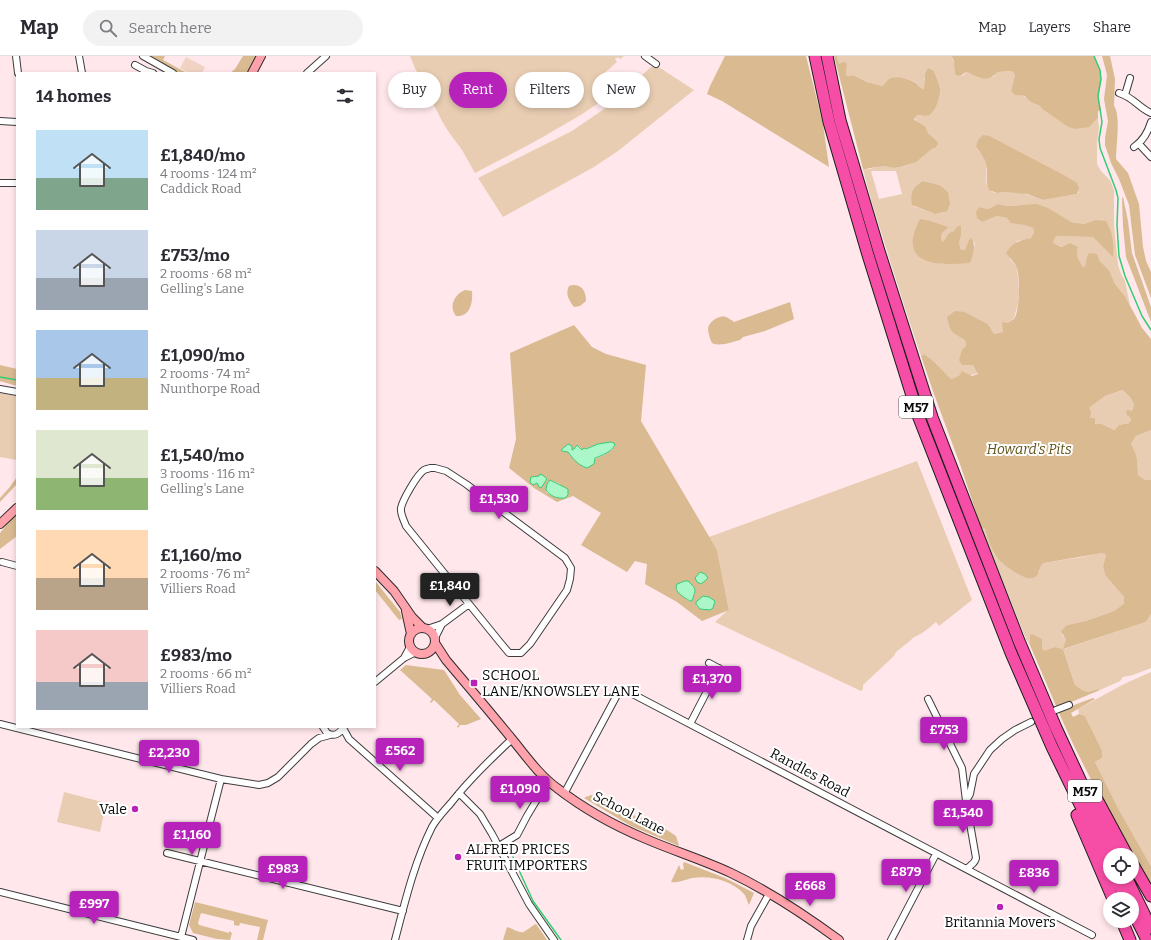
<!DOCTYPE html>
<meta charset="utf-8">
<style>
body{margin:0;font-family:Bitter,serif;background:#f2f2f3;color:#2b2b33;height:100vh;display:flex;flex-direction:column;font-size:15px;white-space:nowrap}
*{box-sizing:border-box;margin:0}
p{font-size:13px;color:#7c7c81}
.icon{flex:none;width:22px;height:22px;fill:none;stroke:currentColor;stroke-width:2;stroke-linecap:round;stroke-linejoin:round}
.map{position:relative;flex:1;overflow:hidden}
.details{position:absolute;left:16px;top:16px;width:360px;height:656px;display:flex;flex-direction:column;background:#fff;border-radius:0px;box-shadow:0 2px 6px #0003}
.details>*{flex:none}
.top-card{position:absolute;left:388px;top:16px;width:380px;height:36px;display:flex;gap:8px}
.fabs{position:absolute;left:1103px;top:792px;display:grid;gap:8px}
.fabs a{display:grid;place-items:center;width:36px;height:36px;border-radius:50%;background:#fff;box-shadow:0 2px 6px #0003;font-size:20px}
.price{position:absolute;translate:-50% -34px;padding:0 9px;border-radius:4px;background:#b622ba;color:#fff;font-size:13px;line-height:26px;filter:drop-shadow(0 1px 2px #0008)}
.price::after{content:'';position:absolute;left:50%;top:24px;width:12px;height:9px;margin-left:-6px;background:inherit;clip-path:polygon(0 0,100% 0,50% 100%)}
.price.current{background:#222;color:#fff}
ul{padding:0;list-style:none}
li{display:flex;align-items:center;gap:12px;height:100px;padding:0 20px}
li span{display:grid;place-items:center;flex:none;width:112px;height:80px;border-radius:0px;color:#555}
li>.icon{margin-inline-start:auto}
span .icon{width:48px;height:48px;fill:#fffc;stroke-width:1}
li b{font-size:17px}
h2{display:flex;justify-content:space-between;align-items:center;height:48px;padding:0 20px;font-size:17px}
.tag{padding:0 14px;border-radius:18px;background:#fff;box-shadow:0 2px 6px #0003;font-size:14px;line-height:36px}
.tag.current{background:#b622ba;color:#fff}
header{display:flex;align-items:center;gap:24px;box-sizing:border-box;height:56px;padding:0 20px;background:#fff;border-bottom:1px solid #e1e1e2}
header strong{font-size:19px}
nav{display:flex;gap:22px;margin-inline-start:auto;font-size:14px}
.search{width:280px;height:36px;background:#f2f2f3;display:flex;align-items:center;gap:10px;box-sizing:border-box;padding:0 14px;border-radius:22px;color:#7c7c81;font-size:15px}
.map>svg:first-child{display:block}
</style>
<header>
<strong>Map</strong>
<div class="search"><svg class="icon" aria-label="search" viewBox="0 0 24 24"><circle cx="10" cy="10" r="6"/><path d="M15 15l6 6"/></svg>Search here</div>
<nav><a>Map</a><a>Layers</a><a>Share</a></nav>
</header>
<div class="map">
<svg width="1151" height="884" viewBox="0 0 1151 884">
<rect width="100%" height="100%" fill="#ffe7eb"/>
<path fill="#e8cdb2" fill-rule="evenodd" d="M410,0H624L620,3L618,1L615,3L617,6L601,20L604,24L598,29L607,40C591,54 572,64 553,75C528,90 501,103 475,117L462,94L448,75L442,65L415,12Z
M837,0H951L955,9L954,15L962,20L967,16L993,21L998,16L1012,15L1015,19L1011,35C1017,41 1020,38 1026,41C1032,44 1033,48 1040,50L1042,53L1068,71L1075,73L1093,67L1098,62L1099,72L1097,87V108L1101,115L1110,124L1114,134V170L1118,209L1121,218L1125,225L1130,249L1125,240L1115,228L1109,214L1104,209L1087,202L1085,210L1083,211L1079,205L1076,196L1053,187L1056,180L1093,181L1113,200L1095,164L1084,168L1071,166L1061,161L1019,149L1007,150L998,148L988,153L979,151L982,166L997,160L1007,162L1033,172L1034,176L1031,182L1017,185L1010,203L1017,211L1019,235L1018,248L1014,262L1008,267L1003,276L994,278L988,268L965,256L956,279L965,284L966,290L962,309H973L978,317C969,321 960,319 951,323L924,298L921,300L904,249L872,147L863,113C870,114 878,110 885,110C889,110 892,112 895,112C910,111 920,102 932,93H934L937,85L928,77L925,70L916,65L915,61L917,59L924,60L933,56C941,37 941,35 934,15L924,22L925,28L924,33L921,32L915,26L907,23L894,21L882,30C871,28 863,24 853,19L849,20L846,19L847,10L839,8ZM990,80L1064,119L1079,136L1077,138L1043,144L1022,137L1005,136L997,137L992,136L986,126V108L983,100L976,91ZM871,115H896L902,138L879,143ZM923,125L940,129L948,136L935,158L913,150ZM931,165L949,171L942,177L941,183L943,186L949,177L954,175L961,180L959,187L961,194H965L972,182L975,188L970,207L940,208Z
M657,10L694,34L618,95L594,111L503,161L478,122L572,75L604,53L651,11Z
M1124,334L1130,341L1134,348L1130,361L1131,364L1129,367L1119,369L1114,374C1107,370 1093,370 1090,362C1089,359 1089,355 1089,352L1105,340Z
M0,337L17,340V404L0,401Z
M1151,374V424H1145L1138,419V409L1131,388L1136,380Z
M917,405L972,544L939,570L936,566C931,570 927,574 922,577C918,580 914,580 911,584L896,596L894,600L863,629V633L861,635L715,566L729,553L717,494L709,481Z
M981,471L985,473L997,501L1002,506L1020,518L1039,516L1041,510L1044,507L1082,501L1096,498L1102,497L1106,499L1103,510L1105,519L1124,541L1125,548L1114,555L1086,565L1067,569L1062,579L1066,584L1064,593L1146,566L1151,558V612L1133,619L1123,621L1120,625L1100,634L1098,633L1088,636L1082,634L1075,629L1063,593L1055,591L1044,596L1042,592V583L1037,582L1029,587L1026,583Z
M1151,616V810L1119,754L1095,706L1102,702L1089,668L1085,660L1079,658L1078,653L1124,628Z
M64,736L106,747L100,776L57,766Z"/>
<path fill="#d9ba91" fill-rule="evenodd" d="M148,0H165L163,4L187,17H178Z
M243,0H258L249,17H230L235,13Z
M725,0H806L823,68L829,111L722,45L707,38L710,30Z
M834,0H837L839,8L843,6L846,7L847,10L846,19L849,20L853,19L867,26L882,30C885,28 886,26 889,23C895,19 908,23 914,26C918,28 919,32 924,33L925,18L928,12L934,15C936,21 939,27 940,33C940,40 936,56 929,59C925,61 921,59 917,59L914,63L916,65L925,70L928,77L937,85L938,88L935,92L932,93L916,106L901,111L894,112L885,110L870,112L866,113H863Z
M951,0H1094L1100,14L1101,23L1098,40L1101,54L1098,55V62L1089,71L1075,73L1068,71L1042,53L1040,50C1034,48 1029,45 1025,40L1015,39L1011,35L1015,19L1012,15L998,16C986,27 981,22 967,16C962,17 963,21 956,19C952,12 957,7 951,0Z
M1102,0H1110L1115,23L1114,50C1121,59 1116,90 1116,103L1128,117L1139,148L1143,191L1146,205L1151,216V242L1135,199L1129,149L1119,123L1111,107L1105,89V82L1108,65L1104,43L1107,19L1105,11Z
M983,79L990,80L1064,119L1077,127L1079,132L1077,138L1043,144L1027,138L1005,136L997,137L989,134C985,124 988,117 986,108C984,101 980,96 976,91L978,84Z
M923,125L940,129L948,136L950,148L947,155L935,158L912,149C910,137 912,132 923,125Z
M1123,141L1128,165L1132,197L1151,251V266L1126,201L1123,170L1122,142Z
M998,148L1007,150L1036,148L1048,152L1071,166L1084,168L1095,164L1106,165C1113,178 1114,186 1113,201L1093,181L1056,180L1053,187L1062,191L1070,187L1078,191C1075,198 1079,205 1083,211L1085,210L1087,201L1089,197L1097,198L1100,206L1104,209L1109,214L1115,228L1125,240L1142,272L1151,283V374L1136,380L1131,388C1137,399 1138,406 1138,419L1145,424H1151V558L1146,566L1063,593L1075,629L1082,634L1088,636L1098,633L1100,634L1057,652L1029,587L1030,585V579L1032,578L1042,583V592L1044,595L1055,591L1063,593L1066,584L1061,575L1067,569L1086,565L1114,555L1124,548V541L1105,519L1103,510L1106,499L1102,497L1044,507L1041,510L1037,520C1034,521 1032,523 1028,522C1020,521 1000,507 996,500C991,492 988,482 985,473L981,471L961,411L934,338L921,300L924,298L933,305L951,323L959,320L962,315L972,320L978,318L973,309H962L959,304L962,294L966,290L965,284C952,277 950,276 947,261L955,255L965,256L988,268L994,278L1003,276L1002,266L1008,267C1010,265 1012,264 1014,263C1020,255 1020,222 1017,212C1016,208 1009,201 1006,197C1013,186 1018,185 1031,182L1034,176L1033,172L1025,169L1011,167L1007,162L997,160L982,166L977,162L976,156L979,151L988,153ZM1123,334L1130,341L1134,348L1132,355L1128,354L1126,355L1127,359L1130,361L1131,364L1129,367L1119,369L1114,374L1101,368H1095V362H1090L1091,356L1089,352L1105,340Z
M920,163L931,165L949,171L942,177L941,183L943,186L949,177L954,175L957,171L961,169V180L959,187L961,194H965L969,184L972,182C976,191 973,199 970,207C936,210 896,209 920,163Z
M573,229C583,229 586,236 586,245L580,250L574,251C569,244 565,238 569,230Z
M465,234L472,235C473,247 470,261 456,260C448,250 455,238 465,234Z
M790,246L794,263L765,275L743,281L740,284C732,286 720,291 712,287C710,283 708,277 708,272C710,265 719,259 726,261C728,262 732,264 734,266Z
M574,269L592,291L606,298L646,309L641,365L717,494L729,554L702,565L677,546L645,528L647,508L635,505L627,516L581,489L601,457L573,440L557,446L534,432L509,412L516,383L510,297ZM611,386L614,387L613,393L604,399L595,403V406L587,412C578,408 573,403 568,396L574,393L576,390H579L582,394L598,388ZM550,424L560,428L554,441L546,436ZM685,525H688L695,535L692,545H689L682,540L679,527ZM712,543L715,545V548L700,553L696,549Z
M0,309L17,313V330L0,325Z
M17,421V428L0,446V442L9,432Z
M17,457V480L0,493V477Z
M375,525L400,556L402,563L399,564L375,534Z
M406,609L444,614L460,639L481,663L466,669H460L458,672L457,671L459,668L434,644L431,647L430,646L432,643L400,614Z
M1093,642L1095,643L1071,657L1073,661L1079,658L1085,660L1102,695V702L1095,706L1119,754L1151,810V836L1132,802V799L1108,757L1074,690L1058,655Z
M591,739L605,743L631,758L664,772L676,780L679,790L631,770L584,742L586,741Z
M684,806L725,822L754,837L749,849C747,845 746,840 744,838C732,824 709,819 692,822C684,824 679,827 671,826L679,809L681,814L684,813L683,808Z
M195,846L268,864L263,884H257L260,871L240,867L239,870L234,869V865L201,857L198,867L199,869L229,877V875L232,877L230,884L217,883L193,877L189,869Z
M536,868L547,884H503L507,871C512,872 521,879 525,875C529,873 530,871 536,868Z"/>
<path fill="#f0d3c3" d="M186,1L205,11L202,17H189L180,12Z"/>
<path fill="#abf7c9" stroke="#32ce73" d="M611,386L614,387L615,389C611,396 603,399 595,402L594,408L587,412C578,409 573,403 568,396L562,395L561,394L568,388L572,390V394L574,393L577,389L582,394L584,392L586,393L598,388Z
M540,418L544,420L547,423L541,432L539,431L537,427L533,429L530,426L531,421L539,420Z
M550,424L568,433V439L565,442C557,443 550,440 546,434L547,428Z
M700,516L705,518L708,522L706,524L701,528L697,526L695,522Z
M685,525H688C698,534 695,534 692,545H690C684,541 673,536 677,528Z
M703,540L709,541L715,545L713,552L710,554L700,553L696,548V546Z"/>
<g fill="none" stroke-linecap="round" stroke-linejoin="round">
<path stroke="#32ce73" stroke-width="1.5" d="M1094,0L1100,14L1101,23L1098,40L1102,66L1099,83L1100,92L1116,134L1118,142L1117,169L1119,200L1125,220L1142,260L1151,274
M0,321L17,324
M513,801L533,845L561,884"/>
<g stroke="#3d3d3d" stroke-width="8">
<path id="street" d="M16,0L18,17
M79,0L82,17
M143,0L173,17
M645,0L656,8
M135,9L146,15L153,17
M307,17L326,0
M1119,37C1133,41 1139,52 1151,57
M1125,39L1130,22
M0,65L17,66
M1139,88L1151,101
M1134,91C1143,85 1148,76 1151,66
M0,127H17
M0,333L17,336
M430,412H435L446,415L466,428L565,502L571,512L570,523L567,534L530,588L521,597H509L499,585L406,470C404,464 400,458 401,452C403,443 417,419 424,414C426,413 428,413 430,412Z
M2,506L17,510
M427,573L442,568L469,548
M435,582L442,568
M404,602L410,591
M709,607L731,619
M375,626L404,602L416,596
M928,643L962,712L966,745L976,802C975,808 970,809 967,813
M1056,654L1069,649
M0,668L221,723L259,729L268,727L278,721L311,688L319,682L330,679
M690,668L719,612
M323,671L327,677C334,681 340,678 343,671
M343,672L349,683L438,762
M459,737L480,758L492,778L529,848L554,884
M564,738L617,639L620,635L625,634L1092,879
M966,745L970,738L974,718L990,694L1002,683L1015,674L1031,666
M499,790L517,779L527,760L548,725
M167,797L403,855
M0,836L193,884
M181,881L221,723
M395,884C405,846 414,807 432,771C437,762 444,755 451,747C469,724 490,704 512,683
M747,884L751,870L769,838
M891,884L936,798"/>
</g>
<g stroke="#2c2c2c" stroke-width="10">
<path id="secondary" d="M252,17L261,0
M0,468L17,452
M375,515L394,535L412,561L423,572
M406,555L411,578
M409 585a13 13 0 1 1 26 0a13 13 0 1 1-26 0Z
M435,587L446,604C468,630 490,656 512,683C526,700 539,719 557,732C584,753 615,770 646,783C674,795 703,804 731,817C769,835 805,859 839,884"/>
</g>
<g stroke="#1b1b1b" stroke-width="13">
<path id="highway" d="M815,0L829,66L868,199L919,362L1011,597L1052,691L1110,810
M827,0L840,64L879,195L932,361L1019,585L1056,672L1115,799
M1093,736L1127,799
M1077,759L1113,843
M1132,807L1151,840
M1115,821L1126,843
M1126,821L1151,872
M1132,854L1147,884
M1122,865L1130,884"/>
</g>
<use href="#street" stroke="#fff" stroke-width="6"/>
<use href="#secondary" stroke="#ffa2ab" stroke-width="8"/>
<use href="#highway" stroke="#f64ea6" stroke-width="11"/>
</g>
<g fill="#b622ba" stroke="#fff" stroke-width="1.5">
<rect x="470" y="623" width="8" height="8" rx="2"/>
<circle cx="135" cy="753" r="4"/>
<circle cx="458" cy="801" r="4"/>
<circle cx="1000" cy="851" r="4"/>
</g>
<g text-anchor="middle" dominant-baseline="central" stroke-width="4" stroke-linejoin="round" paint-order="stroke">
<g fill="#fff" stroke="#545454" stroke-width="1">
<rect x="899" y="340" width="34" height="22" rx="3"/>
<rect x="1068" y="724" width="34" height="22" rx="3"/>
</g>
<g font-size="13" font-weight="bold" fill="#0a0a0a">
<text x="916" y="351">M57</text>
<text x="1085" y="735">M57</text>
</g>
<g font-size="14" font-style="italic" fill="#61541b" stroke="#fff">
<text x="1029" y="393">Howard's Pits</text>
</g>
<g font-size="14" fill="#0a0a0a" stroke="#fff" text-anchor="start">
<text x="482" y="619">SCHOOL<tspan x="482" dy="16">LANE/KNOWSLEY LANE</tspan></text>
<text x="127" y="753" text-anchor="end">Vale</text>
<text x="466" y="793">ALFRED PRICES<tspan x="466" dy="16">FRUIT IMPORTERS</tspan></text>
<text x="1000" y="866" text-anchor="middle">Britannia Movers</text>
</g>
<g font-size="14" fill="#0a0a0a" stroke="#fff">
<text transform="translate(810 717) rotate(28)">Randles Road</text>
<text transform="translate(629 757) rotate(27)">School Lane</text>
</g>
</g>
</svg>
<div class="fabs">
<a><svg class="icon" aria-label="locate" viewBox="0 0 24 24"><circle cx="12" cy="12" r="6"/><path d="M12 2v4M12 18v4M2 12h4M18 12h4"/></svg></a>
<a><svg class="icon" aria-label="layers" viewBox="0 0 24 24"><path d="M12 4l9 5-9 5-9-5zM3 14l9 5 9-5"/></svg></a>
</div>
<b class="price" style="left:499px;top:464px">£1,530</b>
<b class="price current" style="left:450px;top:551px">£1,840</b>
<b class="price" style="left:712px;top:644px">£1,370</b>
<b class="price" style="left:944px;top:695px">£753</b>
<b class="price" style="left:400px;top:716px">£562</b>
<b class="price" style="left:169px;top:718px">£2,230</b>
<b class="price" style="left:520px;top:754px">£1,090</b>
<b class="price" style="left:963px;top:778px">£1,540</b>
<b class="price" style="left:192px;top:800px">£1,160</b>
<b class="price" style="left:283px;top:834px">£983</b>
<b class="price" style="left:906px;top:837px">£879</b>
<b class="price" style="left:1034px;top:838px">£836</b>
<b class="price" style="left:810px;top:851px">£668</b>
<b class="price" style="left:94px;top:869px">£997</b>
<div class="top-card">
<a class="tag">Buy</a>
<a class="tag current">Rent</a>
<a class="tag">Filters</a>
<a class="tag">New</a>
</div>
<section class="details">
<h2>14 homes<svg class="icon" aria-label="filters" viewBox="0 0 24 24"><path d="M4 7h16M4 17h16"/><circle cx="9" cy="7" r="2"/><circle cx="15" cy="17" r="2"/></svg></h2>
<ul>
<li><span style="background:linear-gradient(#bfe0f5 60%,#7fa58c 0)"><svg class="icon" aria-label="home" viewBox="0 0 24 24"><path d="M3 11l9-7 9 7M6 9v11h12V9"/></svg></span><div><b>£1,840/mo</b><p>4 rooms · 124 m²</p><p>Caddick Road</p></div></li>
<li><span style="background:linear-gradient(#c9d6e8 60%,#9aa5b1 0)"><svg class="icon" aria-label="home" viewBox="0 0 24 24"><path d="M3 11l9-7 9 7M6 9v11h12V9"/></svg></span><div><b>£753/mo</b><p>2 rooms · 68 m²</p><p>Gelling's Lane</p></div></li>
<li><span style="background:linear-gradient(#a9c7e8 60%,#c2b280 0)"><svg class="icon" aria-label="home" viewBox="0 0 24 24"><path d="M3 11l9-7 9 7M6 9v11h12V9"/></svg></span><div><b>£1,090/mo</b><p>2 rooms · 74 m²</p><p>Nunthorpe Road</p></div></li>
<li><span style="background:linear-gradient(#dfe7d0 60%,#8fb573 0)"><svg class="icon" aria-label="home" viewBox="0 0 24 24"><path d="M3 11l9-7 9 7M6 9v11h12V9"/></svg></span><div><b>£1,540/mo</b><p>3 rooms · 116 m²</p><p>Gelling's Lane</p></div></li>
<li><span style="background:linear-gradient(#ffd9b3 60%,#b9a48a 0)"><svg class="icon" aria-label="home" viewBox="0 0 24 24"><path d="M3 11l9-7 9 7M6 9v11h12V9"/></svg></span><div><b>£1,160/mo</b><p>2 rooms · 76 m²</p><p>Villiers Road</p></div></li>
<li><span style="background:linear-gradient(#f6c9c9 65%,#9aa5b1 0)"><svg class="icon" aria-label="home" viewBox="0 0 24 24"><path d="M3 11l9-7 9 7M6 9v11h12V9"/></svg></span><div><b>£983/mo</b><p>2 rooms · 66 m²</p><p>Villiers Road</p></div></li>
</ul>
</section>
</div>
